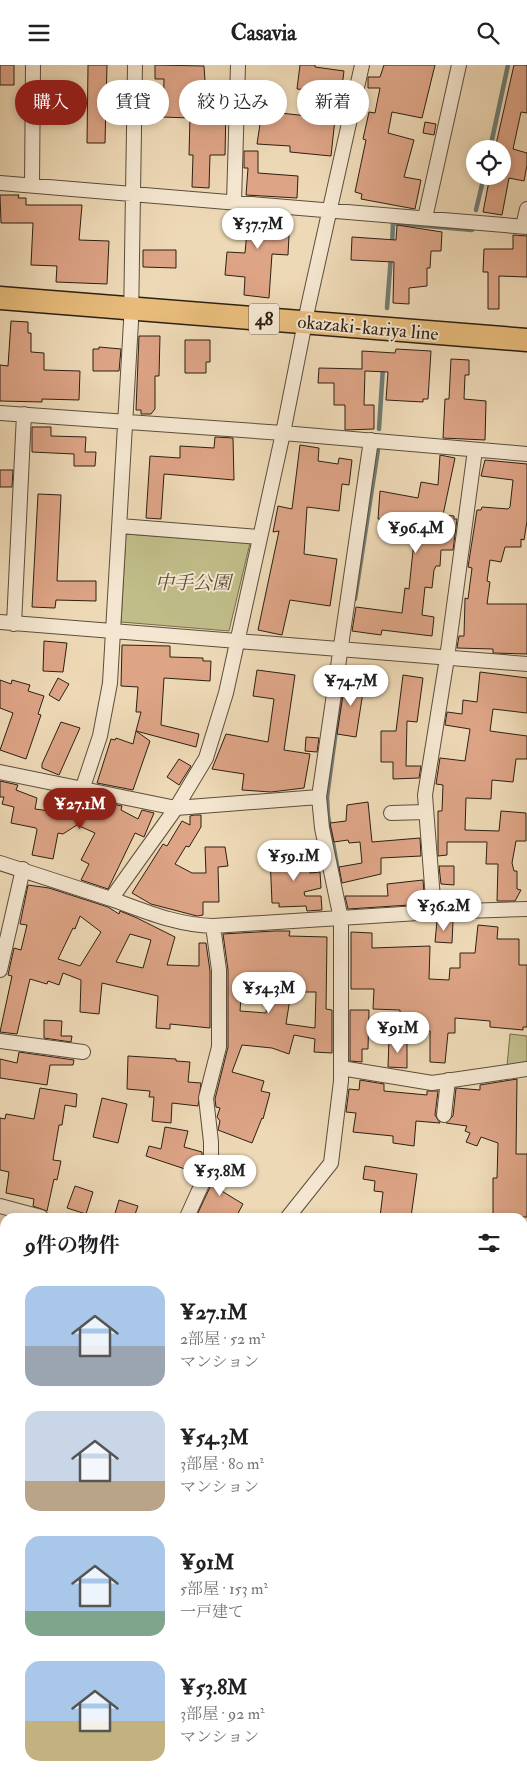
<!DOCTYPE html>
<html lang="ja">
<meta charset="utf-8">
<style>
body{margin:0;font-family:"IM FELL Double Pica","Noto Serif JP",serif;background:#f2f2f2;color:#202124;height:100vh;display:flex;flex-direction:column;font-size:19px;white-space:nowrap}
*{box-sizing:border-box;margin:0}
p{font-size:16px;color:#757577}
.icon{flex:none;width:28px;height:28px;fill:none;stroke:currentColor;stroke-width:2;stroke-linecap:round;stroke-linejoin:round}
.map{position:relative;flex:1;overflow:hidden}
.sheet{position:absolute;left:0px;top:1148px;width:528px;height:571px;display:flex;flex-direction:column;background:#fff;border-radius:15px 15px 0 0;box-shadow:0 2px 8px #0003}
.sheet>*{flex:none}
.banner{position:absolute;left:15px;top:15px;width:498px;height:45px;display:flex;gap:10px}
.controls{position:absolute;left:466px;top:75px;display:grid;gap:10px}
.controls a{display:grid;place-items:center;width:45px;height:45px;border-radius:50%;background:#fff;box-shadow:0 2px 8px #0003;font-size:25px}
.price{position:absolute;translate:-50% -42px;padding:0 11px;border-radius:18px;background:#fff;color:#222;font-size:16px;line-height:32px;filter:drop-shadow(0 1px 2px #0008)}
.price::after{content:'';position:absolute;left:50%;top:30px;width:15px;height:11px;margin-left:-8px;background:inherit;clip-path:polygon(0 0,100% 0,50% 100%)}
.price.active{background:#8f2418;color:#fff}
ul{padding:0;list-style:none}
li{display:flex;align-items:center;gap:15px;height:125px;padding:0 25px}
li span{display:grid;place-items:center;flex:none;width:140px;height:100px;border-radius:15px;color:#555}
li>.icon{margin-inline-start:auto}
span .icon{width:60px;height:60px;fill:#fffc;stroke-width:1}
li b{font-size:21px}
h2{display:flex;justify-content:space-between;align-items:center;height:60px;padding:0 25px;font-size:21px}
.chip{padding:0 18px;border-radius:22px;background:#fff;box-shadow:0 2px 8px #0003;font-size:18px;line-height:45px}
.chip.active{background:#8f2418;color:#fff}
header{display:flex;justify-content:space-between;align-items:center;height:65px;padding:0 25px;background:#fff;font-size:22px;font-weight:700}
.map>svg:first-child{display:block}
</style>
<header><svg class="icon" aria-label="menu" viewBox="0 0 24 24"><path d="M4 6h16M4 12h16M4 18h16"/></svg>Casavia<svg class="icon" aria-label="search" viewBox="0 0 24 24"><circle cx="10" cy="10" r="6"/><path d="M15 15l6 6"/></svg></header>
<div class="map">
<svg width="527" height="1718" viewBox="0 0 527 1718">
<rect width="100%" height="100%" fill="#eed9b6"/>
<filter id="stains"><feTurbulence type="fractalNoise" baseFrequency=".004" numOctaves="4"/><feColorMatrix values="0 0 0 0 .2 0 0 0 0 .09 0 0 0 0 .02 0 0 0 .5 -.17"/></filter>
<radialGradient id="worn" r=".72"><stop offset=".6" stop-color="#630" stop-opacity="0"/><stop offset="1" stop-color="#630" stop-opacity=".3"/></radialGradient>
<path fill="#c0bd89" stroke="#766e4e" d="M126,469L250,478L229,566L121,557Z
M510,969L527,971V1000L507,1001Z"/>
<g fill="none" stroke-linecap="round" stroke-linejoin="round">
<path stroke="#6f7c74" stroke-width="4.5" d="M490,84L508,0
M476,145L484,111
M392,181L393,158L472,165
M387,243L391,191
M379,364L383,302
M355,534L378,385
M338,806L328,751L327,732L342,621"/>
<path stroke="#9bb9b4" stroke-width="25" d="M522,1211L527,1210
M0,1274L5,1275"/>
</g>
<path fill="#dda486" stroke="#2c2013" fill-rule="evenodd" d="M0,0H14V20H0Z
M88,0H107L105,78H87Z
M155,0L204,1L206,31H228V42H226L225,90H210L209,123L192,122L193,90H189L190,53L163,52L164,14H155Z
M300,0H315V2L344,6L342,22L312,18L311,25L297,24Z
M384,0H435L422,53L392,47L388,68L414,75L404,112L421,115L415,144L361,134L362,129L355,127L366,75L363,74L369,47L375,48L380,23H368V12H380Z
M514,0H527V48L521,47L513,84L527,88V100L524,116L509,113L502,150L483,147L490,111H502V84H495Z
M262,46L335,54L331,91L290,87V81L257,79Z
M425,57L436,59L434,70L423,68Z
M244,86H258V108L298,111L297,133L246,130L248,103H244Z
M0,130H19L18,133H26V140H82L79,175L109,176L107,219L56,217L57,201L31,200L33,158H1Z
M232,146L290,151L288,190L272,189L269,233L244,230L245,212L225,210L227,187L245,188L247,167L232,166Z
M397,160L442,167L441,186H431L430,203H427V221L409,223V239L393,238L394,197L351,195L352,172L396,175Z
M513,170L527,171V212L499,211V244H488V207H483L484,184H513Z
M143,185H176V203L143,202Z
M11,256L28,257V268H31V287L44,288V305L80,306L79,335L42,334V337L0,336V300L8,301Z
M139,271H160L159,311H155V344L151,349H141V345H136Z
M185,275H210V297H206V308H185Z
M99,282L121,284L119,306H93V284H99Z
M396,284L431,286L428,334H423V337L386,335L388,307L365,306L364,340H374V364L345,365V340H334V318H318L319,303L362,304V286L395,288Z
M451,294L469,295V310H465L464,334L486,336L485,375L443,373L445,334H449Z
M32,362H51V371L86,372L85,387H96L95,401H74V389L32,387Z
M215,372L233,373L234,415L164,409L161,454L146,453L150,391L180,393V381L214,383Z
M300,380L319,383L318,396L338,399L339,393L352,395L349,420L342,419L339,446L307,442L304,489L337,494L330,541L290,535L282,570L258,565L279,466L273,467L278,441L292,444Z
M440,390L455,393L443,450L454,451V454H457L453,485H441L440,501H436L434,505L432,523L425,522L422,550L434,552L432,571L382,565L381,570L352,566L356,542L402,548L405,523L409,524L416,457L378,454L380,426L418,433L421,417L438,420Z
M485,395L527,399V456L524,475L521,474V482H505L501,497L490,495L487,516L490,517L487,539H527V589L493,588V584L457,583L459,571H464L465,533L468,534L472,503L468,502L477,445H481L482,442L508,444L510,442L513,415L481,411Z
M0,405H13L12,422H0Z
M38,429L61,430L57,516H96V536L56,535L55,543L32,542Z
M44,576L67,578L63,607L43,606Z
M122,580L170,581V592L203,593V596H211L210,616L164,613L161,660L199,669L196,682L136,666L141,647H136L138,622L121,621Z
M257,605L295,610L284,685L310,689L304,723L271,727L242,725L244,709L212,704L226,669L268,677L274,634L253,631Z
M480,607L527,613V648L493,644L490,666L527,671V694H516L513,717L492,715L491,734L466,733L465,765L499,766L501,746L526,748V776H516L512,798L514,806H517V824L521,825L515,836H497L498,799H486L487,777H447V790L438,791V746H442L443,720L436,719L440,693L465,696L470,664L445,660L447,647L462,649L463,635L477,637Z
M403,610L423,613L417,657L407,656L406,701H421L419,713L393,714V697H381V666H396Z
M346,611L365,614L356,672L337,669Z
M58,613L69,619L59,636L49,630Z
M0,615L11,619L12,615L30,620L28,626L44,631L38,649L41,650L26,694L0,685L13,648L0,643Z
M61,657L80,663L59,710L42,703V699Z
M136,666L150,676L133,725L97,718L111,674L115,675L116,673L133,679Z
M306,672L319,673L317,687L305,686Z
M179,694L191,701L179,720L167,712Z
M0,716L18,720L16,725L37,733L35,744L65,748L68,730L122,741L121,745L138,754L142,745L154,748L144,772L135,768L108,824L81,815L89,799L81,795L95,768L77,760L63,769L58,768L53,794L32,790L37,765L36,763L11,758L14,742L2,739L4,732H0Z
M368,737L372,777L420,773L421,791L381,793V809L342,818L339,802L362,798L360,777L349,778L348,775L334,777L330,758L346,756L347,740Z
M194,750H201V762L189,782L186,781L175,799L192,808H206L205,782H225L228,801L218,802L219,837H203V850L197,851L151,839L132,828L163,779L167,781L182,756L190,760V751Z
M310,789V808L320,807L321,823L304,827L305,831H321L322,845L307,846L306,841L279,842V838H272L270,791Z
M439,801H454V820L441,819Z
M423,815L425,839L348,844L345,831H388L387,819Z
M28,820L49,823L108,842L119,849L120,846L137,853L175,872L167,900L199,901V878H206L210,906V963L170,959V964L156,963L158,931L102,918L99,949L80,947L81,915L63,908L59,920L48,916L47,919L30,914L17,969L0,967L12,911L8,910L14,883L21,885L27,860L20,859ZM80,851L101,867L80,901L58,894L73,863L75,864ZM130,869L151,875L143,903L116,897Z
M437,856H453L452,878L435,877Z
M478,860L498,862L497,874H519V900H527V962H523V965L490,962V956L455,953V968H448L445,998L430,997V966L400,964V945L373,944L374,924H351V867L372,868V883L430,881L429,914L449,915L450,903H460V888H475Z
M275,866H290L289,871L327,872L326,944L332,945V988L314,987L315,974L294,970L289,989L272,983L242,980L232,1007L264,1016L261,1026L270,1028L263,1054L262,1053L252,1078L218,1065L220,1056L217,1052L220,1043L216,1042L215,1034L228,982V905L223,869ZM242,918L270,919L266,948L240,946ZM291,927H316L315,963L286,959Z
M350,945H369L368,984H362V997L350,996Z
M44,955L62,956L61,971H72L71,977L44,973Z
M389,974L407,975V1003L388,1002Z
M19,987L74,995L73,1000H50L47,1020L0,1013V994L17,998Z
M128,991L176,994V996L190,997L188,1017L201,1018L198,1041L172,1038L171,1058L152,1056L154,1032H149L150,1026L127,1024Z
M517,1014L516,1089H527V1152H493V1113H497L498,1078L481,1072L477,1081L466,1077L470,1068L465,1066L467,1061L446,1058L453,1051L456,1023L480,1025V1020Z
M360,1015L384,1019V1026L427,1030V1026H438L435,1050L440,1058L416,1056L414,1081L393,1078V1071L353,1067L356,1048L346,1047L349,1024L359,1025Z
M40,1023L77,1029L76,1042L65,1040L62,1060H59L53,1095L61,1096L57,1115L54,1114L47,1146L33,1141L34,1134L6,1128L9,1107L0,1105V1053L5,1054L6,1049L34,1054Z
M102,1033L127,1039L118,1078L93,1072Z
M165,1062L188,1066L184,1082L202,1087V1097L197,1108L146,1091L149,1081L161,1084Z
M220,1092L233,1098L220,1125L243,1139L236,1152H196L219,1103Z
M365,1101L417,1109L411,1152H380L383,1127L374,1126L375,1116L363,1114Z
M75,1121L93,1127L86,1149L67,1143Z
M119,1135L138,1141L134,1152H114Z"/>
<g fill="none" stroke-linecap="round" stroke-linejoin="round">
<g stroke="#5c4e3c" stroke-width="16">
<path id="minor" d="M362,0L308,242L283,368L527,389
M0,118L527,162
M32,120L33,0
M234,137L238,0
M425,153L459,0
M523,161L527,144
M0,348L283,368L226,628L206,693L176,743L111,834C145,846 176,860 213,861L434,847L527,844
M120,461L260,472
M0,557L527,599
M14,559L24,349
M0,707L176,743L319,732L371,375
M83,722L100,671L110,618L131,257L135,0
M391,748L426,747
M0,798L111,834
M434,847L425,730L447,593L475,385
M0,905L23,804
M0,976L83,987
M341,1003L432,1018L527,1004
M444,1050L448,1015
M0,1141L41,1152
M187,1152L211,1099V1077L206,1033L219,982V905L213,861
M288,1152L331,1098L341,1016V854L322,763L319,732
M0,1210L5,1211
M0,1284L5,1285"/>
</g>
<g stroke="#2c2013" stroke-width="25">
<path id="primary" d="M0,233L527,275"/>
</g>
<use href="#minor" stroke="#f4e6d0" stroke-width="14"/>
<use href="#primary" stroke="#e7bc7b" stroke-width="22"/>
</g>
<g text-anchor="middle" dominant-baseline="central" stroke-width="4" stroke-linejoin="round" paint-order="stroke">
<rect fill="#f4e6d0" stroke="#685b4c" stroke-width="1" x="249" y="238.5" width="30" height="31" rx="4"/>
<g font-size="18" font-weight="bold" fill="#2c2013">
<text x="264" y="254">48</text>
</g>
<g font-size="19" fill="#2c2013" stroke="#f4e6d0">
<text transform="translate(368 263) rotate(5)">okazaki-kariya line</text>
</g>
<g font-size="19" font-style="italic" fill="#584f36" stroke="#f4e6d0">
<text x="193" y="518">中手公園</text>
</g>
</g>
<rect width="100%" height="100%" filter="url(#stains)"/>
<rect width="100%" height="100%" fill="url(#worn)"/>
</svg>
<div class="controls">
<a><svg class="icon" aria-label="locate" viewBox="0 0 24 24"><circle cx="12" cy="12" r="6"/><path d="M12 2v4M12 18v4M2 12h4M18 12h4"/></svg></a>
</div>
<b class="price" style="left:258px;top:185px">¥37.7M</b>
<b class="price" style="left:416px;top:489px">¥96.4M</b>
<b class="price" style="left:351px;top:642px">¥74.7M</b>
<b class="price active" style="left:80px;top:765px">¥27.1M</b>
<b class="price" style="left:294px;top:817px">¥59.1M</b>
<b class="price" style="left:444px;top:867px">¥36.2M</b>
<b class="price" style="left:269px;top:949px">¥54.3M</b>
<b class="price" style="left:398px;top:989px">¥91M</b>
<b class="price" style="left:220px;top:1132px">¥53.8M</b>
<div class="banner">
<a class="chip active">購入</a>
<a class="chip">賃貸</a>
<a class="chip">絞り込み</a>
<a class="chip">新着</a>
</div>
<section class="sheet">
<h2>9件の物件<svg class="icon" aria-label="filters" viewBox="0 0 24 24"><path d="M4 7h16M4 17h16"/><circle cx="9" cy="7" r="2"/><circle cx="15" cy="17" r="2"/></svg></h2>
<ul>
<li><span style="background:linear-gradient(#a9c7e8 60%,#9aa5b1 0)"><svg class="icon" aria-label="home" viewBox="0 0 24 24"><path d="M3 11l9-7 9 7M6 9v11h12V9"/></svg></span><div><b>¥27.1M</b><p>2部屋 · 52 m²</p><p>マンション</p></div></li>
<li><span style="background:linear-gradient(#c9d6e8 70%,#b9a48a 0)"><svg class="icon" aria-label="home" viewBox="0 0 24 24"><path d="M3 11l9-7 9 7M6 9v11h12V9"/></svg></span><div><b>¥54.3M</b><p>3部屋 · 80 m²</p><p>マンション</p></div></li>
<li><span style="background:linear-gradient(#a9c7e8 75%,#7fa58c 0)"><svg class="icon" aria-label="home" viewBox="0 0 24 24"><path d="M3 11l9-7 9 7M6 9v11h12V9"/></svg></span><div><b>¥91M</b><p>5部屋 · 153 m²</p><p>一戸建て</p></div></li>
<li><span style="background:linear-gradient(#a9c7e8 60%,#c2b280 0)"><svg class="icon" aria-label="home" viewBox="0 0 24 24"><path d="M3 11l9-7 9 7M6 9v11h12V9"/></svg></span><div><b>¥53.8M</b><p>3部屋 · 92 m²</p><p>マンション</p></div></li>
</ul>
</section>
</div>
